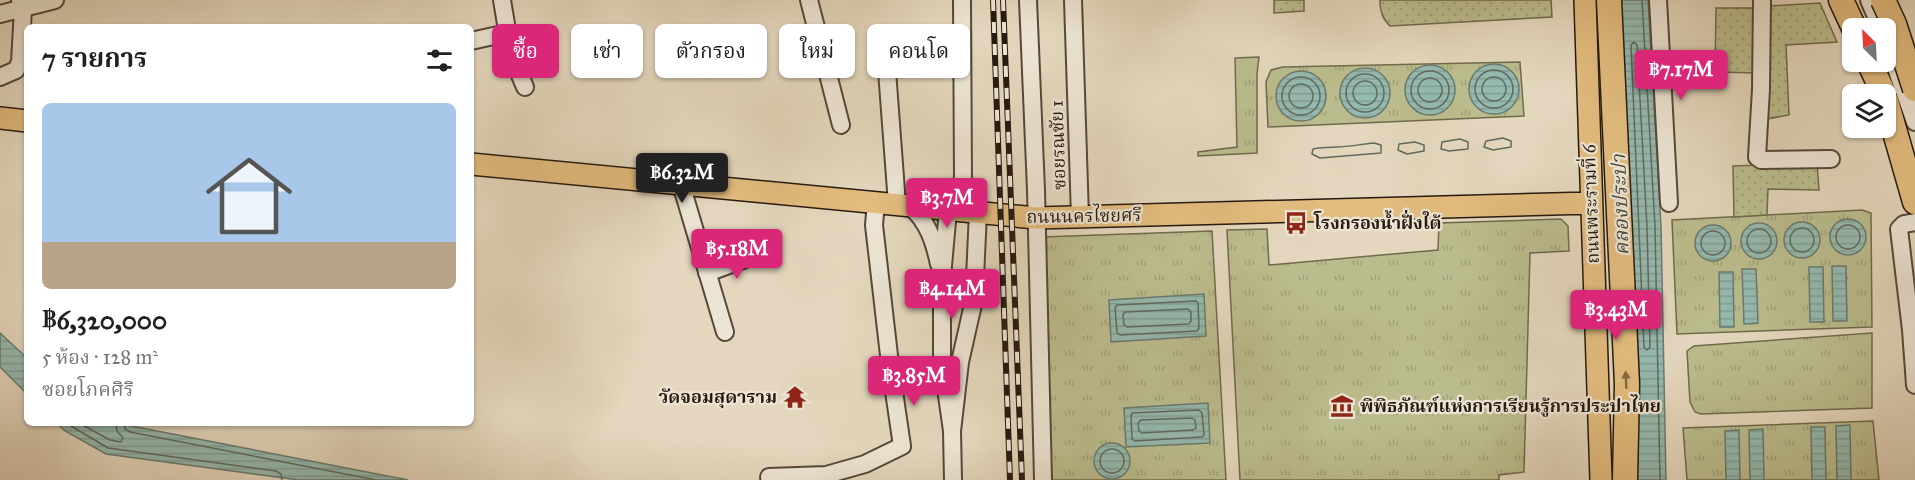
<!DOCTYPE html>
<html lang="th">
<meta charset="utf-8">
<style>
body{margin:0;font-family:"IM FELL Great Primer","Noto Serif Thai",serif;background:#f6f6f6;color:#202124;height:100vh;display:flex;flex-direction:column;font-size:22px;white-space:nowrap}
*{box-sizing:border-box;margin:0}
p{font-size:20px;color:#757577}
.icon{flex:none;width:33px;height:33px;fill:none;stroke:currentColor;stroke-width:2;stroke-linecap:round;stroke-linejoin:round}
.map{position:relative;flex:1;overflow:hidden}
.side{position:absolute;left:24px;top:24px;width:450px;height:402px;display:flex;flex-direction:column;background:#fff;border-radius:9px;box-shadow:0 2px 4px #0004}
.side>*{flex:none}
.top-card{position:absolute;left:492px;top:24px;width:570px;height:54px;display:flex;gap:12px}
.needle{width:39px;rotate:336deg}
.controls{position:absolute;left:1842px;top:18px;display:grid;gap:12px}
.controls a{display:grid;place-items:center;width:54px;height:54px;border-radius:9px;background:#fff;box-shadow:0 2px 4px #0004;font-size:30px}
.price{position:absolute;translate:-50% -51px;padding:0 14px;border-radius:6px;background:#db2777;color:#fff;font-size:20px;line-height:39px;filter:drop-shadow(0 2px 3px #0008)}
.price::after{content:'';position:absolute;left:50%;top:36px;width:18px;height:14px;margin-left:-9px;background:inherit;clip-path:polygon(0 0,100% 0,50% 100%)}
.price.active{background:#222;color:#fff}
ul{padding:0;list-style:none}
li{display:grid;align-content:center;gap:12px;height:318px;padding:0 18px}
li+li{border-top:2px solid #e0e0e0}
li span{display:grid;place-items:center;height:186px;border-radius:9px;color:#555}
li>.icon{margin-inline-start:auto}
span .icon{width:108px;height:108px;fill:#fffc;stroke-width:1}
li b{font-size:26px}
h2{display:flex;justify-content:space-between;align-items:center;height:72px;padding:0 18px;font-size:26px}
.pill{padding:0 21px;border-radius:9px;background:#fff;box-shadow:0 2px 4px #0004;font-size:21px;line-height:54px}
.pill.active{background:#db2777;color:#fff}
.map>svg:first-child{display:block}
</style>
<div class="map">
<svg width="1915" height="480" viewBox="0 0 1915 480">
<defs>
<pattern id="grass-tufts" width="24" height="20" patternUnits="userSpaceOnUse" patternTransform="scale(1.5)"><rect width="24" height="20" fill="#bbbc8d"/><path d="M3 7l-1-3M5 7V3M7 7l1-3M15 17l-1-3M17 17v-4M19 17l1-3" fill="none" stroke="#a1a178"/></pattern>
<pattern id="park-dots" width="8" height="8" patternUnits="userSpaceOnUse" patternTransform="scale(1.5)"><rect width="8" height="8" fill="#bbbc8d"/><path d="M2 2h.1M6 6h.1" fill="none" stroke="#a1a178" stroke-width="1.8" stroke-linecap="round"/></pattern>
<pattern id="water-rules" width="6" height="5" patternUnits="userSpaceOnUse" patternTransform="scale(1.5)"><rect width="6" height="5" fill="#95baaf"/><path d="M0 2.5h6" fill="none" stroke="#809f95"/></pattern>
</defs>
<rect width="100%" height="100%" fill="#e4d7bd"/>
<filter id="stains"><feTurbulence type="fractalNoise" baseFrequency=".00333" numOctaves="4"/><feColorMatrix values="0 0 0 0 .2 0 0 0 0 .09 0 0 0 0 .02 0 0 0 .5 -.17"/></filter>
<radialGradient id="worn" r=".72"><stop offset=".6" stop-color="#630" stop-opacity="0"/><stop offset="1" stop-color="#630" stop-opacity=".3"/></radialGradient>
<path fill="url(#grass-tufts)" stroke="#706a4e" stroke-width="1.5" d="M1259,57L1257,74V153L1198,156V152L1237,147L1235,58Z
M1520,62L1524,116L1268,127L1266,82L1271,70L1283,67Z
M1862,210L1871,213L1872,327L1677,334L1672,220Z
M1561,219L1568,226L1569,251L1530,253L1524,472L1499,475V480H1240L1227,230L1267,229L1269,265L1438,250L1439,223Z
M1212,231L1226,480H1052L1042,237Z
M1872,333V408L1701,414L1695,412L1690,402L1687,351L1694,346Z
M1873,421L1879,480H1687L1683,428Z"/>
<path fill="url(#park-dots)" stroke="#706a4e" stroke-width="1.5" d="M1274,0H1304V11L1274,13Z
M1380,0H1551L1552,17L1390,26C1382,18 1380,11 1380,0Z
M1820,3L1837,42L1786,45L1789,115L1767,119L1769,6Z
M1716,8H1758L1757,73L1715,72Z
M1817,163L1819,190L1768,189L1767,215L1734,217L1733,166Z"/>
<path fill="url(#water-rules)" stroke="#697a6f" stroke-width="1.5" d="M1616,0H1648L1661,226L1666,480H1636Z
M1469 89a25 25 0 1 1 50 0a25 25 0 1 1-50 0Z
M1405 90a25 25 0 1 1 50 0a25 25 0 1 1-50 0Z
M1340 93a25 25 0 1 1 50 0a25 25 0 1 1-50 0Z
M1276 96a25 25 0 1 1 50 0a25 25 0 1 1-50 0Z
M1830 237a18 18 0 1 1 36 0a18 18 0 1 1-36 0Z
M1784 240a18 18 0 1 1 36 0a18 18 0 1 1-36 0Z
M1741 241a18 18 0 1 1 36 0a18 18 0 1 1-36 0Z
M1695 243a18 18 0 1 1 36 0a18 18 0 1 1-36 0Z
M1832,266H1846L1847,321H1833Z
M1809,267H1823L1824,322H1810Z
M1742,269H1756L1758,323L1744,324Z
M1719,272H1733L1734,327H1720Z
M1204,294L1206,336L1111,342L1109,300Z
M0,333L27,358V394L0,367Z
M1208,403L1210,443L1126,447L1124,408Z
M57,423H116L408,480H299L106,454L65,431Z
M1850,425L1851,480H1837L1836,426Z
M1811,427H1825L1826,480H1812Z
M1763,429L1764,480H1750L1749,430Z
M1739,430L1740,480H1726L1725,431Z
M1094 461a18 18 0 1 1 36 0a18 18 0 1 1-36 0Z"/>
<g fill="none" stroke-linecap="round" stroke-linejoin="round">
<path stroke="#5e6a5f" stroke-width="1.5" d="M1642,0L1655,226L1660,480
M1634,42L1637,45L1647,227L1650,347L1647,350L1644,347L1631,45Z
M1475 89a19 19 0 1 1 38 0a19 19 0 1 1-38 0Z
M1411 90a19 19 0 1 1 38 0a19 19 0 1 1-38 0Z
M1346 93a19 19 0 1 1 38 0a19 19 0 1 1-38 0Z
M1282 96a19 19 0 1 1 38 0a19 19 0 1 1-38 0Z
M1482 89a12 12 0 1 1 24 0a12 12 0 1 1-24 0Z
M1418 90a12 12 0 1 1 24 0a12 12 0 1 1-24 0Z
M1353 93a12 12 0 1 1 24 0a12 12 0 1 1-24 0Z
M1289 96a12 12 0 1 1 24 0a12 12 0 1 1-24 0Z
M1503,138L1511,141V147L1493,150L1484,147L1486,141Z
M1460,139L1468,142V149L1449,151L1441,149L1442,142Z
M1415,142L1424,145V151L1407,154L1398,150L1399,144Z
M1374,143L1381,145V153L1320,158L1312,154L1313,149C1321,147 1328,148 1336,147C1349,147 1361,144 1374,143Z
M1836 237a12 12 0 1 1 24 0a12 12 0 1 1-24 0Z
M1790 240a12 12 0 1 1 24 0a12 12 0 1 1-24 0Z
M1747 241a12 12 0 1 1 24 0a12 12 0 1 1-24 0Z
M1701 243a12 12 0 1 1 24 0a12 12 0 1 1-24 0Z
M1196,301L1198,303L1199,328L1197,331L1120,335L1117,333L1115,308L1117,305Z
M1188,309L1191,312V321L1189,324L1127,327L1124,325L1123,315L1125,312Z
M1199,410L1202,413L1204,435L1202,437L1135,441L1132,439L1131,416L1132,413Z
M1192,418L1195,420L1196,428L1193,430L1142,433L1139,431L1138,423L1141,420Z
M66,423L108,448L276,471L281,474L282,480
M79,423L110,440L121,442L123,438L117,431L116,423
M124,423L125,429L130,432L376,480
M1100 461a12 12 0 1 1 24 0a12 12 0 1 1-24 0Z"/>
<g stroke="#56483a" stroke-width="20">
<path id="minor" d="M502,0L511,54L525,87
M809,0L841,125
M1028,0L1036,190L1043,480
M1073,0L1080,217
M1658,0L1669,203
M1762,0L1761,89L1757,157L1761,160L1831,159
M1869,0L1881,28
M0,14L55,0
M1886,40L1915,122
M471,41L507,33
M885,44L897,204
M0,77L16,70L20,62L23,9L20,0
M681,184L725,332
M910,206C928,222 934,241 939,264
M1915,222L1904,224L1899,229L1911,330L1915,385
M707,273L756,255
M952,431L960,362L974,300L978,212L963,179L962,0
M769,477L826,475L865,464L902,446L890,364L874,225L876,203
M953,480L952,431L942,360V277L948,210L963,179"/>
</g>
<g stroke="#26190f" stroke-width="24">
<path id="major" d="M1585,0L1601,480
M0,118L27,121
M471,164L1036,218L1591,203"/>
</g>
<g stroke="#26190f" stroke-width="27">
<path id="highway" d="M1609,0L1627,384L1625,480
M1841,0L1854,28
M1869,62L1884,94
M1886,101L1915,202"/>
</g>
<use href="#minor" stroke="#ede5d4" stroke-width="16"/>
<use href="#major" stroke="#e2bc7e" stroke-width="21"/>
<use href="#highway" stroke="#e2bc7e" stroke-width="24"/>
<g stroke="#26190f" stroke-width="6">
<path id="rail" d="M993,0L1010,480
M1003,0L1022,480"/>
</g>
<use href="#rail" stroke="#ede5d4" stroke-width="4" stroke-dasharray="11" stroke-linecap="butt"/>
<g stroke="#26190f" stroke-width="27" stroke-linecap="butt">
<path id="highway-bridge" d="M1883,0L1894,24L1915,89"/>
</g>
<use href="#highway-bridge" stroke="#e2bc7e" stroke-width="24"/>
</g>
<defs><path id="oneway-solid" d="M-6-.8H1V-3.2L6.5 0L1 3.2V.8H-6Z" transform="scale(1.5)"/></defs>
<use fill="#846a46" href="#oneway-solid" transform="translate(1626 380) rotate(-92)"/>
<defs>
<g id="bus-bare" transform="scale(1.8)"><path d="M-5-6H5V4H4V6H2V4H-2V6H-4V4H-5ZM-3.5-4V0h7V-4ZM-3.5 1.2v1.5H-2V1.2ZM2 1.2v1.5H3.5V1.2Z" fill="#8f2418" stroke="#ede5d4" stroke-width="2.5" paint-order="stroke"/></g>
<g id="temple-bare" transform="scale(1.8)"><path d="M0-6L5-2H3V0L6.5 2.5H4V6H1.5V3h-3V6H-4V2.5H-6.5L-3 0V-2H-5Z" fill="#8f2418" stroke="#ede5d4" stroke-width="2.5" paint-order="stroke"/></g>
<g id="museum-bare" transform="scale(1.8)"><path d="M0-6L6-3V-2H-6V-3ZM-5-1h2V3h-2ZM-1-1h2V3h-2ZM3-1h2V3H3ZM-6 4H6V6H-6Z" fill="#8f2418" stroke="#ede5d4" stroke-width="2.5" paint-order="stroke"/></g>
</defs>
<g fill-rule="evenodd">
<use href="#bus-bare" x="1296" y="223"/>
<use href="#temple-bare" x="795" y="397"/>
<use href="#museum-bare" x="1342" y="406"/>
</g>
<g text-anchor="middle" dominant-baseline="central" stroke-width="4.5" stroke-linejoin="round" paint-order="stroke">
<g font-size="18" fill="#26190f" stroke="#ede5d4">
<text transform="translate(1058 145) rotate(-92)">ซอยรณชัย 1</text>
<text transform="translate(1591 204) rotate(-92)">ถนนพระรามที่ 6</text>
<text transform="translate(1084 216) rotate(-1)">ถนนนครไชยศรี</text>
</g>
<g font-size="18" font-weight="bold" fill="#26190f" stroke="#ede5d4" text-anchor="start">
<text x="1314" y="223">โรงกรองน้ำฝั่งใต้</text>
<text x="777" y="397" text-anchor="end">วัดจอมสุดาราม</text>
<text x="1360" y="406">พิพิธภัณฑ์แห่งการเรียนรู้การประปาไทย</text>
</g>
<g font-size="20" font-style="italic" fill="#47493f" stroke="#ede5d4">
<text transform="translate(1620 205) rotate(-92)">คลองประปา</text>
</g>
</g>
<rect width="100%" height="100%" filter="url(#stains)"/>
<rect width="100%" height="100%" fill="url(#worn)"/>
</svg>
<div class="controls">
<a><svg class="needle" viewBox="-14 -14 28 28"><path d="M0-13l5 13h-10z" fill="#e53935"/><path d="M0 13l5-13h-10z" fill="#757577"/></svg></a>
<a><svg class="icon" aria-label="layers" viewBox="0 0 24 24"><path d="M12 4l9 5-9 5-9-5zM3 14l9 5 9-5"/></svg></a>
</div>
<b class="price" style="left:1681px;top:101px">฿7.17M</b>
<b class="price active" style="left:682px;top:204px">฿6.32M</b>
<b class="price" style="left:947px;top:229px">฿3.7M</b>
<b class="price" style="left:737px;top:280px">฿5.18M</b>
<b class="price" style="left:952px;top:320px">฿4.14M</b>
<b class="price" style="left:1616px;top:341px">฿3.43M</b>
<b class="price" style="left:914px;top:407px">฿3.85M</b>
<div class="top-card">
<a class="pill active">ซื้อ</a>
<a class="pill">เช่า</a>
<a class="pill">ตัวกรอง</a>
<a class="pill">ใหม่</a>
<a class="pill">คอนโด</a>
</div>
<section class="side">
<h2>7 รายการ<svg class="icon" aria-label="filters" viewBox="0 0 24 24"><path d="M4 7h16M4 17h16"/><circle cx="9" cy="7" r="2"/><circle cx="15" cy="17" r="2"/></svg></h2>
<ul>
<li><span style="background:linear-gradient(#a9c7e8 75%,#b9a48a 0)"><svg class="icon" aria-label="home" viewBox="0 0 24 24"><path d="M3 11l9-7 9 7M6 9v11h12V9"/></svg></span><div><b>฿6,320,000</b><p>5 ห้อง · 128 m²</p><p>ซอยโภคศิริ</p></div></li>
</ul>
</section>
</div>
